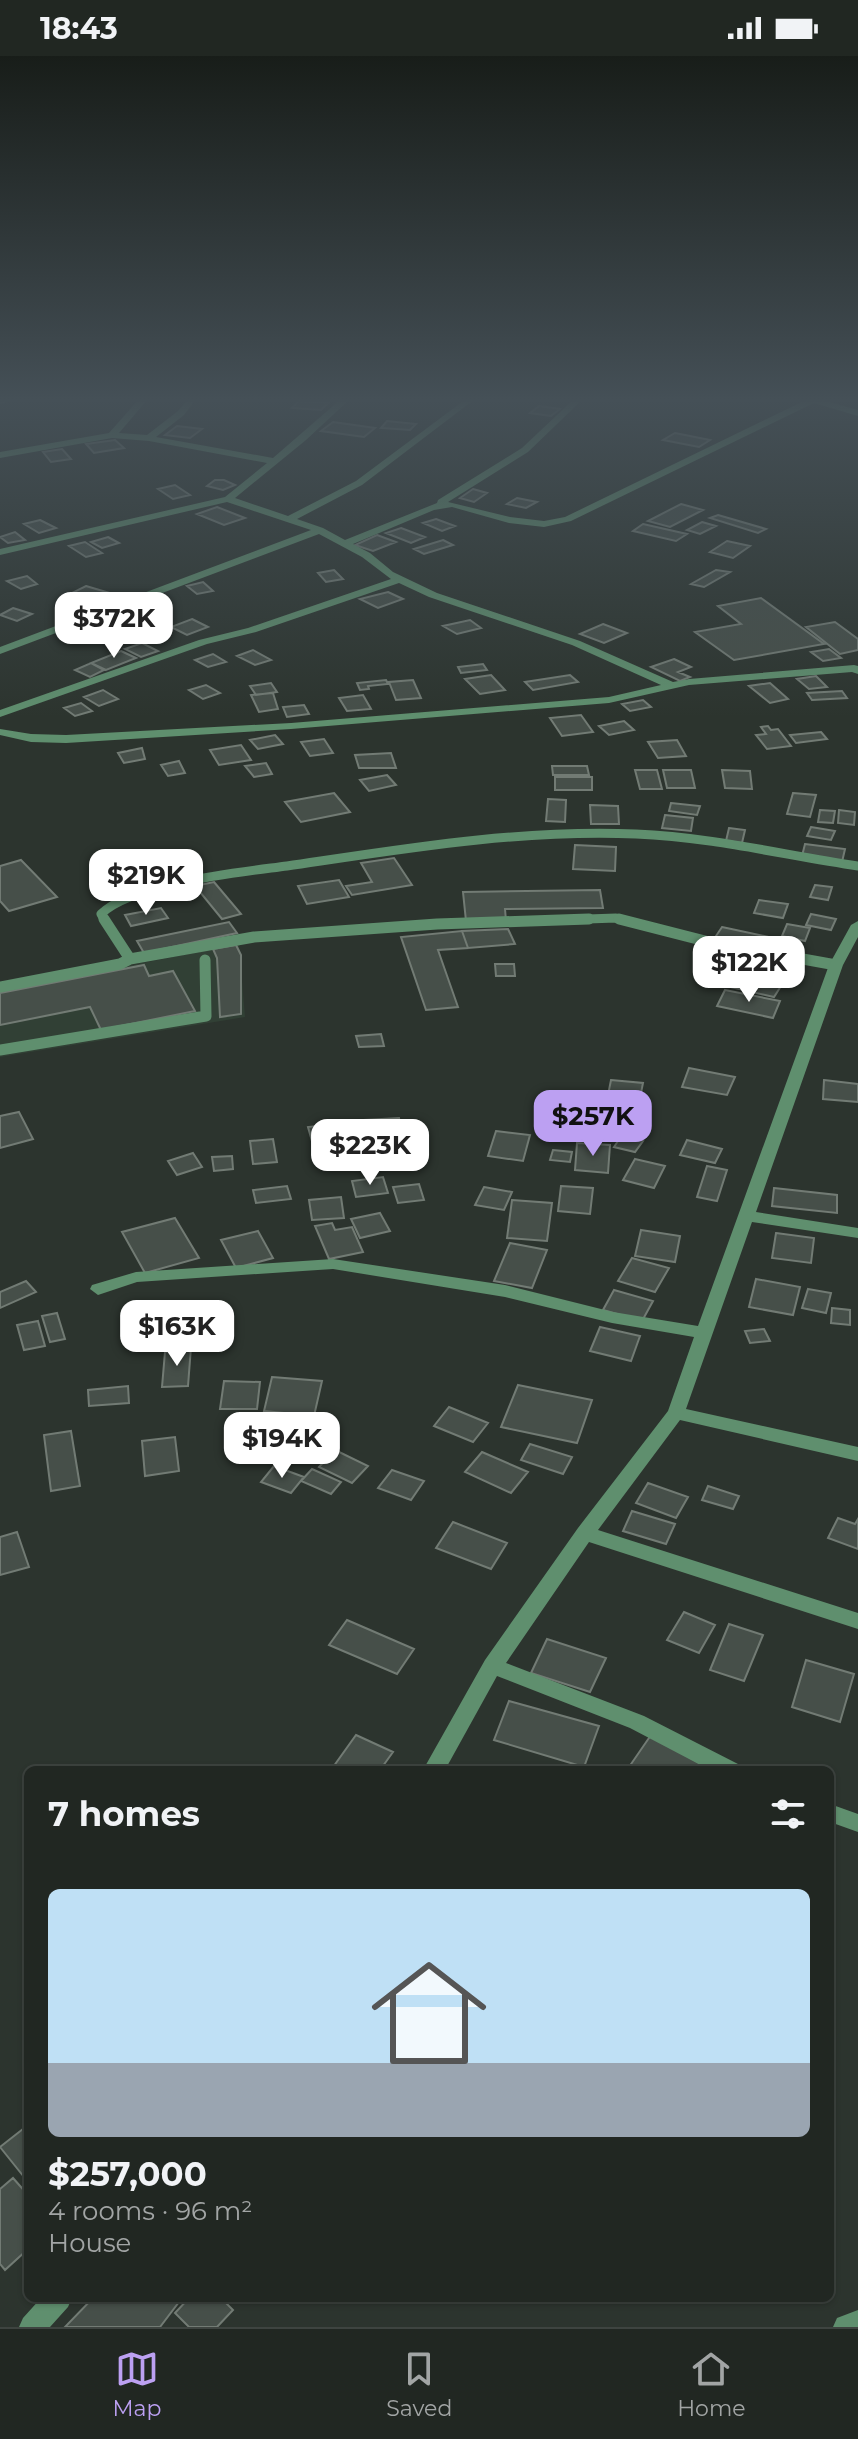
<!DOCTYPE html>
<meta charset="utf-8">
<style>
body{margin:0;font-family:Montserrat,sans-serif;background:#2d332f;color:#f1f3f6;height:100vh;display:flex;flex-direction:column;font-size:30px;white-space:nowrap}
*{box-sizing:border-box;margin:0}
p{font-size:26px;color:#a2a5a5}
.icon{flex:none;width:44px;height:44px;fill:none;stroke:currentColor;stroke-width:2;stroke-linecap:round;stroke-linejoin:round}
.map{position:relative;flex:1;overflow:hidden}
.sheet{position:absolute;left:24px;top:1710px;width:810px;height:536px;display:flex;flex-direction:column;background:#212722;border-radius:12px;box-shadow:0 2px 6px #0004,0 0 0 2px #3e4440}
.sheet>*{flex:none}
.price{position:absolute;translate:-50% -68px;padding:0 18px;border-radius:16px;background:#fff;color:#222;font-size:26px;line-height:52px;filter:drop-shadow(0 2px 4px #0008)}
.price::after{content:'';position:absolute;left:50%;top:48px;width:24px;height:18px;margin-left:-12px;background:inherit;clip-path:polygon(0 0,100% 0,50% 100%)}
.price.selected{background:#bca0f2;color:#111}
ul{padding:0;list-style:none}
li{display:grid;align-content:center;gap:16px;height:424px;padding:0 24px}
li+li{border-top:2px solid #3e4440}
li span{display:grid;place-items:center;height:248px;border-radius:12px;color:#555}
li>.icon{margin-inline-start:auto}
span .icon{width:144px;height:144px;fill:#fffc;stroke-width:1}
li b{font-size:34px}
h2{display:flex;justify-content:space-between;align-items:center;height:96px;padding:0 24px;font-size:34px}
.status{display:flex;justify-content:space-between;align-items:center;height:56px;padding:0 40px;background:#212722;direction:ltr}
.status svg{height:22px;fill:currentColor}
.tabs{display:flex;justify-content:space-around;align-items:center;height:112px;border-top:2px solid #3e4440;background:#212722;font-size:22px;color:#a2a5a5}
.tabs a{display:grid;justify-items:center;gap:4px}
.tabs .selected{color:#bca0f2}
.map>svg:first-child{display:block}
</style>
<div class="status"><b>18:43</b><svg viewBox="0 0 49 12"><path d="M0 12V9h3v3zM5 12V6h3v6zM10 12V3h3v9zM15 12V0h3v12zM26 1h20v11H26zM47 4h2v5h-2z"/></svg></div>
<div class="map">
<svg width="858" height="2271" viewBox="0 0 858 2271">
<rect width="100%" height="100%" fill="#2c342e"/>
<path fill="#314035" d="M239,888L245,961L0,1001V935Z"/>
<path fill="#464f49" stroke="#727b74" stroke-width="2" d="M299,345L328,347L321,354L292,352Z
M539,350L560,353L551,360L530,357Z
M387,365L416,368L410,374L381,372Z
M333,366L375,372L364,381L321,375Z
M177,370L202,373L190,382L165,379Z
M675,377L710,384L699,391L663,384Z
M115,384L124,392L94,397L86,388Z
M62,393L71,403L51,406L43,396Z
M215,424H224L235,429L223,434L207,430Z
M175,429L190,439L173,443L158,433Z
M473,433L487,437L474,446L460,442Z
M517,442L537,446L526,452L507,448Z
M681,448L703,454L670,471L648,465Z
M217,451L245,462L224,469L197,458Z
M718,459L766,473L758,477L710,462Z
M436,463L455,470L442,475L423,467Z
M40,464L56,472L39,477L24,468Z
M702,466L716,470L700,478L687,474Z
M643,468L687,478L676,485L633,475Z
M401,472L425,481L411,487L386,477Z
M15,476L25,484L8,487L0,481Z
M377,479L396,486L373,495L355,489Z
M108,481L119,487L102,492L91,486Z
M443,484L453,489L424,498L414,493Z
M727,485L750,490L733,502L710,496Z
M85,486L102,497L86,501L69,490Z
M334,514L343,523L326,526L318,517Z
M716,514L730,516L704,531L691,528Z
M27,520L37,528L21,533L7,525Z
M203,526L213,535L197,538L187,530Z
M86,530L113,538L99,545L72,537Z
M388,536L403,543L378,552L360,543Z
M761,542L824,588L734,604L695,576L741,568L718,550Z
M13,552L32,558L17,565L0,559Z
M126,552L142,559L123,566L106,560Z
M192,563L208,571L187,579L171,571Z
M470,564L481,572L457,578L443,570Z
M835,566L858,583V594L840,598L806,571Z
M603,568L627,577L604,587L580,578Z
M142,587L158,595L141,601L125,593Z
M829,593L841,602L823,605L811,596Z
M253,594L271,604L255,609L237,600Z
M121,595L136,602L106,614L91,607Z
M213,598L226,606L208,611L195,604Z
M674,603L691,611L678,616L690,621L680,625L651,611Z
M91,607L104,614L90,621L75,614Z
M483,608L487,614L461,617L458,611Z
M491,619L505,634L480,638L465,623Z
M570,619L578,626L533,634L525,626Z
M816,620L827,631L809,633L797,623Z
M386,624L388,628L368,630L369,633L360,634L357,627Z
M413,624L421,642L396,644L389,626Z
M271,627L277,636L256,639L250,630Z
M770,627L788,643L770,647L749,630Z
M206,629L220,637L203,643L189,634Z
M103,634L118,643L99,650L84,641Z
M842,635L847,642L812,644L807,637Z
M273,637L278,653L259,656L251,639Z
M363,639L371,653L347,655L339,642Z
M643,644L651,651L630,655L622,648Z
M81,647L92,655L75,660L64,652Z
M304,649L309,658L287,661L283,651Z
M581,659L593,676L562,680L550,662Z
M624,665L634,674L609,679L599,670Z
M768,670L771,674L778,673L791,690L767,693L756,679L766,678L761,671Z
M821,676L827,683L796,687L790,679Z
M275,679L283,688L258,693L250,684Z
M324,683L333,697L310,700L301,686Z
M677,684L686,700L658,702L648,686Z
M241,689L251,704L219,709L210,694Z
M142,692L145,703L124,707L118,697Z
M391,697L396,712H359L355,699Z
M179,705L185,717L168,720L161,709Z
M266,707L272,718L254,721L245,710Z
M552,710H587L589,719H553Z
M635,714H657L662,733H640Z
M663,714H691L695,732H667Z
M722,714L750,715L752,733L725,732Z
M387,719L396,729L369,735L360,724Z
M555,721H592V734H555Z
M334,737L350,756L301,766L285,746Z
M793,737L816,739L810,761L787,758Z
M548,743L566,744L565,766L546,765Z
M671,747L700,750L697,759L669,755Z
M590,749L618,750L619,768H591Z
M820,754L835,755L833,767L818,766Z
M839,754L855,756L854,769L838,767Z
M665,759L693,762L691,775L662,772Z
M811,771L835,775L831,784L807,780Z
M729,772L745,774L742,787L726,785Z
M805,788L845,793L842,806L802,800Z
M575,789L616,791L615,815L573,813Z
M394,802L412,829L352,839L346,830L372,826L361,807Z
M21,804L57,841L9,855L0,845V810Z
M339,824L349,841L307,848L298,830Z
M214,826L241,858L222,863L195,830Z
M815,829L832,831L828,844L810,841Z
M600,834L603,852L505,853L506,865H466L463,836Z
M759,844L788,848L783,862L754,857Z
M161,852L168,862L131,870L125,859Z
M811,858L836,863L831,874L806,869Z
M229,866L237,877L144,897L137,885Z
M787,868L810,872L805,885L782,880Z
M722,871L801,888L793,901L714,883Z
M508,873L515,888L468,892L462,875Z
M462,875L468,892L438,894L458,951L426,954L401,881Z
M236,889L241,899V958L220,961L217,902L213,893Z
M732,906L788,919L774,941L718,928Z
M495,908H514L515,920H496Z
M144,909L149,920L173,915L195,955L101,974L90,951L0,969V937Z
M725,934L780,945L773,962L717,950Z
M381,978L384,990L359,991L356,980Z
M689,1012L735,1021L727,1039L682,1031Z
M611,1024L643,1027L638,1052L606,1049Z
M824,1024L858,1028V1046L823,1043Z
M19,1056L33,1083L0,1092V1060Z
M399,1062L405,1099L371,1101L369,1085L349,1086L346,1065Z
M333,1068L339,1093L315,1096L308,1071Z
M496,1075L530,1079L523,1105L488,1100Z
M622,1079L643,1085L635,1096L614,1091Z
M273,1083L277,1106L253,1108L250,1085Z
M687,1084L722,1093L715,1107L680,1099Z
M577,1087L610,1089L608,1117L575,1114Z
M553,1094L572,1096L570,1106L550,1104Z
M193,1097L202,1111L177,1119L168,1105Z
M232,1100L233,1113L214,1115L212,1101Z
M635,1103L665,1110L654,1132L623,1124Z
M707,1110L727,1114L717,1145L697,1141Z
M383,1121L388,1137L356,1141L352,1125Z
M419,1128L424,1144L398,1147L393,1131Z
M287,1130L291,1143L256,1147L253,1134Z
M561,1130L593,1132L590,1158L558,1155Z
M484,1131L512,1136L504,1154L475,1149Z
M774,1132L837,1139V1157L772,1150Z
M341,1141L344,1162L312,1164L309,1144Z
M512,1144L552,1147L547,1185L507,1182Z
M380,1157L390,1175L360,1182L351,1163Z
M175,1162L199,1202L145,1217L122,1176Z
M332,1167L335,1174L352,1171L363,1196L329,1203L315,1170Z
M641,1174L680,1180L675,1206L635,1200Z
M258,1175L273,1202L236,1212L221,1184Z
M776,1177L814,1182L811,1207L772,1202Z
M510,1187L547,1194L532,1232L494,1225Z
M632,1202L669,1212L655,1236L618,1225Z
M756,1223L800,1231L793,1259L749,1251Z
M26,1225L36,1236L0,1252V1236Z
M808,1233L831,1237L826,1257L802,1252Z
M614,1234L653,1245L642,1265L603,1254Z
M832,1252L850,1254V1269L831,1267Z
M57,1257L65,1283L50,1286L42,1260Z
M38,1265L45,1290L24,1294L17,1269Z
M600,1271L640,1280L631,1305L590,1295Z
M764,1273L770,1285L750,1287L745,1275Z
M191,1291L188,1330L162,1331L165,1296Z
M272,1321L322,1325L314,1360L264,1355Z
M224,1325L260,1326L257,1353H220Z
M518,1329L592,1344L577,1387L501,1371Z
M128,1330L129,1347L89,1350L88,1334Z
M449,1351L488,1367L473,1386L434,1370Z
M71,1375L80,1430L51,1435L44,1379Z
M175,1381L179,1415L145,1420L142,1385Z
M530,1388L572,1401L563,1418L521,1404Z
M335,1394L368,1410L352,1427L319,1411Z
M482,1396L528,1416L511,1437L465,1416Z
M274,1410L304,1421L291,1437L261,1426Z
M312,1413L341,1426L331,1438L301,1425Z
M392,1414L424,1425L411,1444L378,1432Z
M648,1427L688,1441L676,1462L636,1447Z
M708,1430L739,1440L733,1453L702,1444Z
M632,1455L675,1468L666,1488L623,1475Z
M838,1462L855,1468L858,1463V1493L828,1482Z
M453,1466L507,1487L491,1513L436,1492Z
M17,1476L29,1511L0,1519V1481Z
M684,1556L715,1569L699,1597L667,1584Z
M347,1564L414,1593L397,1618L329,1589Z
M729,1568L763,1579L744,1625L710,1614Z
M547,1583L606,1602L590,1636L531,1617Z
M806,1604L854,1618L840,1666L792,1651Z
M509,1645L599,1670L584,1711L494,1684Z
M356,1679L393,1696L380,1714H331Z
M651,1679L711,1714H635L629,1711Z
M28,2069V2126L0,2091Z
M13,2122L28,2139V2193L5,2214L0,2208V2133Z
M93,2242H182L160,2271H65Z
M189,2242H221L233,2254L217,2271H189L175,2257Z"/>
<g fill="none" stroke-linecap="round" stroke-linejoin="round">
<path stroke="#5f8f6e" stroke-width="9" d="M105,865L101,858C132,827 243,816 287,810C402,793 519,773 636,778C711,781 784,799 858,810
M530,865L616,862L627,865"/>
<path stroke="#5f8f6e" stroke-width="11" d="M619,863L709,886L836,909
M130,903L254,881L437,868L589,863
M0,931L120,908L130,903L104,863
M0,994L206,960L205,904"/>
<path fill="#5f8f6e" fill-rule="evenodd" d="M0,343H18L0,348Z
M139,343H148L119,377L147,379L178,355L188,343H196L184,359L156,381L273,402L341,343H350L306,384L235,442L288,460L356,425L466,343H475L362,429L297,463L323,472L345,484L437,447L438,444L522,392L574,343H583L528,396L448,446L510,461L544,465L565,461L808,343H819L858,354V360L814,347L571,465L544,471L509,467L452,451L434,454L353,488L370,497L393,516L437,537L580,585L673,626L689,623L854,609L858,610V618L852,616L689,629L609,647L291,673L66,687L31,686L0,679V673L31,678L66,679L291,667L609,641L661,629L572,589L429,541L399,527L256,576L207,588L0,661V654L199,584L248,572L391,523L362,501L319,478L0,598V591L311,474L227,446L0,499V493L225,441L267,407L149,385L112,382L0,402V396L109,377Z
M858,865V881L843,909L756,1156L858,1172V1182L752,1166L686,1353L858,1391V1405L680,1364L598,1474L858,1557V1573L589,1486L506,1607L644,1660L738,1708L741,1714H710L630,1672L497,1620L445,1714H423L485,1604L578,1472L668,1355L694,1281L612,1267L505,1241L333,1213L137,1226L98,1239L90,1233L92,1229L136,1216L333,1203L505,1229L613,1256L698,1270L829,909L851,869Z
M830,1748L858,1758V1776L830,1766Z
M41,2242H72L68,2251L50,2271H19L23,2262Z
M858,2254V2271H833L837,2262Z"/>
</g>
<linearGradient id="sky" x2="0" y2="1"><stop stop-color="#181d19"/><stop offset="0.52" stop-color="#455057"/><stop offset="1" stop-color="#455057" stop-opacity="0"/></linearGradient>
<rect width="858" height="661" fill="url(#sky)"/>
</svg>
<b class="price" style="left:114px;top:604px">$372K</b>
<b class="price" style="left:146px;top:861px">$219K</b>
<b class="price" style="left:749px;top:948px">$122K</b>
<b class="price selected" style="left:593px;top:1102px">$257K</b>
<b class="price" style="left:370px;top:1131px">$223K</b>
<b class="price" style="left:177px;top:1312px">$163K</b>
<b class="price" style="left:282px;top:1424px">$194K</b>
<section class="sheet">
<h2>7 homes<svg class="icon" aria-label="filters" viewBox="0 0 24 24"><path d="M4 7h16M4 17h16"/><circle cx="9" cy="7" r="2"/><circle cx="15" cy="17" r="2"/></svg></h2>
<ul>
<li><span style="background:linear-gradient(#bfe0f5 70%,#9aa5b1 0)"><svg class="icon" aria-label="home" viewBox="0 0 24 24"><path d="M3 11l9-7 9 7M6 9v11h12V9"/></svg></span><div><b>$257,000</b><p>4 rooms · 96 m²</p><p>House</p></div></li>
</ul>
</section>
</div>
<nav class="tabs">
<a class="selected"><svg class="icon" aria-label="map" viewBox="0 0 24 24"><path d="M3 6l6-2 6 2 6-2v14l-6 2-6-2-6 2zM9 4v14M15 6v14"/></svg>Map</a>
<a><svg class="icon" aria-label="saved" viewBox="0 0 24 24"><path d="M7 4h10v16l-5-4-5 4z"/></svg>Saved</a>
<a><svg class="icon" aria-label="home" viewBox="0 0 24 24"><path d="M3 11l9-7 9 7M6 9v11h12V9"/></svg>Home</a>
</nav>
